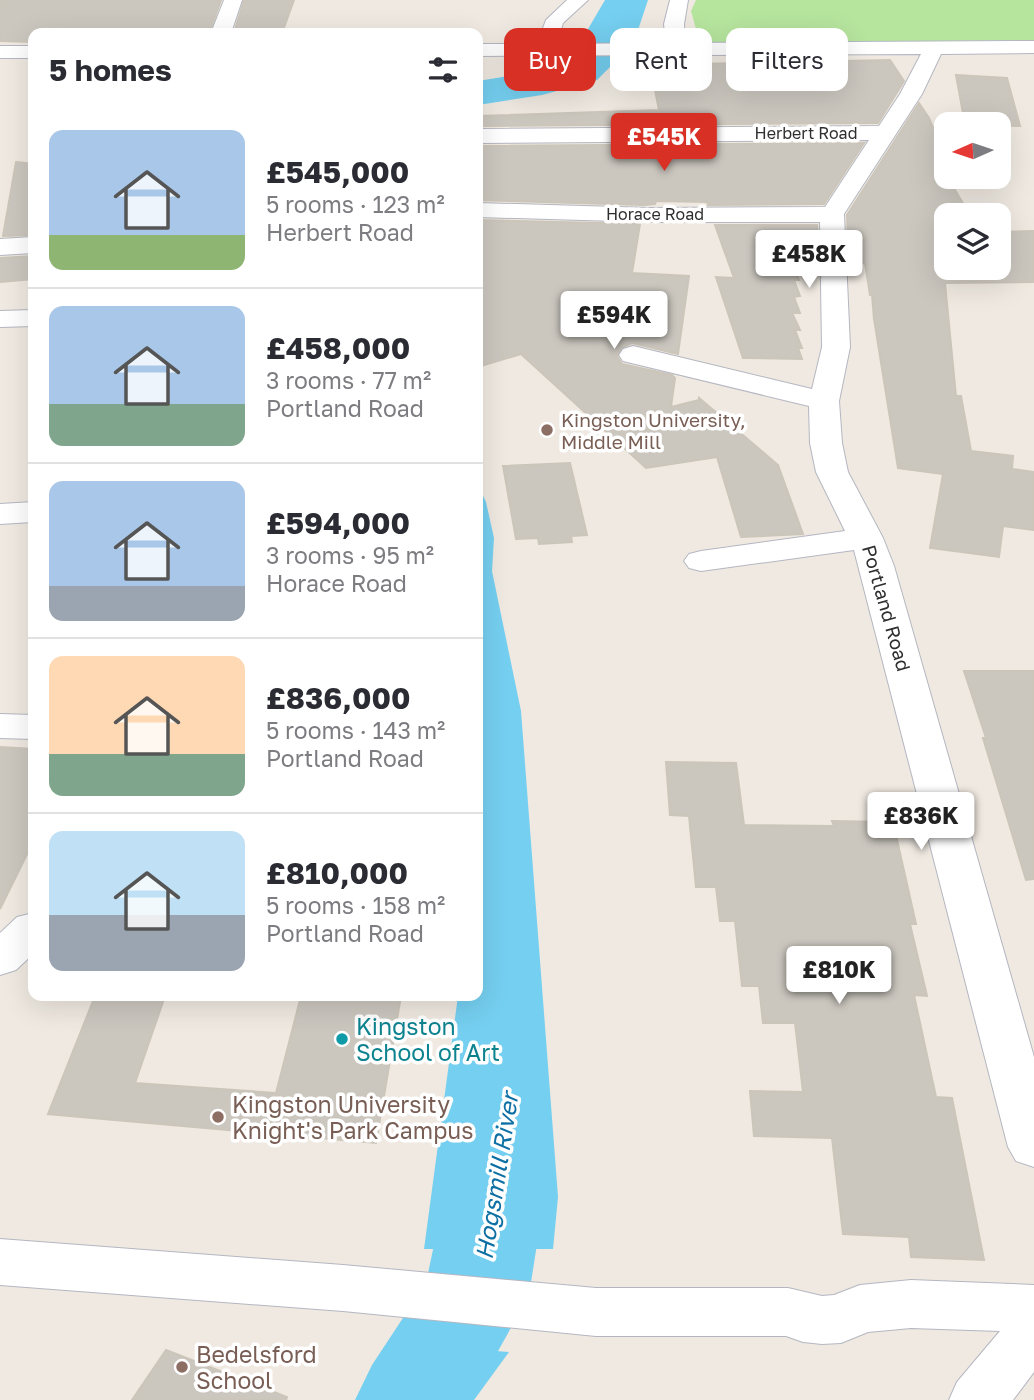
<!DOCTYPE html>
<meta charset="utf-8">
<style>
body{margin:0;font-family:"Golos Text",sans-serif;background:#f2f2f3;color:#2b2b33;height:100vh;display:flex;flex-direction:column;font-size:26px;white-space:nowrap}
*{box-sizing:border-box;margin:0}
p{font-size:23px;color:#7c7c81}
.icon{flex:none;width:38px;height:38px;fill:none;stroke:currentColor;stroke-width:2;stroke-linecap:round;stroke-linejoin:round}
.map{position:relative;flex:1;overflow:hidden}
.drawer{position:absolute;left:28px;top:28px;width:455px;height:973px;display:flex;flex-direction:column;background:#fff;border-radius:14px;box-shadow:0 7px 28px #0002}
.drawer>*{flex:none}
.hud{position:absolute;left:504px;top:28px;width:424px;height:63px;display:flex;gap:14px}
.needle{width:46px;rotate:267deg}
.buttons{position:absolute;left:934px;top:112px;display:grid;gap:14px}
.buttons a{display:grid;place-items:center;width:77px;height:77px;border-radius:14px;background:#fff;box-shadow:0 7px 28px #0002;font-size:35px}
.price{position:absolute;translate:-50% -60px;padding:0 16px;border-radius:7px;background:#fff;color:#222;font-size:23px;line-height:46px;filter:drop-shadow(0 2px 4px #0008)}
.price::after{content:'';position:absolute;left:50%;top:42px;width:21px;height:16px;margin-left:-10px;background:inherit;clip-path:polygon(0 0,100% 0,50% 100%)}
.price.on{background:#d93025;color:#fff}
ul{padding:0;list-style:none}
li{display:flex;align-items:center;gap:21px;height:175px;padding:0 21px}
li+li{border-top:2px solid #e1e1e2}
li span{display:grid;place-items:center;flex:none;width:196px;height:140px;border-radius:14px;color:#555}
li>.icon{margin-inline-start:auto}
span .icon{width:84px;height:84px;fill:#fffc;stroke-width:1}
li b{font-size:30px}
h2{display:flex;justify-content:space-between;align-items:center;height:84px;padding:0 21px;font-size:30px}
.tag{padding:0 24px;border-radius:14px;background:#fff;box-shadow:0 7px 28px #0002;font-size:24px;line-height:63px}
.tag.on{background:#d93025;color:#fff}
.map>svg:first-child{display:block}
</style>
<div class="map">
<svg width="1034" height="1400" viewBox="0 0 1034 1400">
<rect width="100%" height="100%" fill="#efe9e1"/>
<path fill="#b6e59e" d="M696,0H1034V40L712,43L699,40L691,11Z"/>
<path fill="#75cff0" d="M615,0H648L636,36L623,43H591Z
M592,60H616C570,87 530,91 478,98V84L565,70Z
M478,485L486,502L494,538L492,571L521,711L558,1197L553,1249H424L458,996H478Z
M415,1345L509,1352L474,1400H372Z"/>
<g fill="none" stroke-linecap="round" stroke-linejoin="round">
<path fill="#75cff0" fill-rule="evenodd" d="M605,0H641L619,41L616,61L597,80L542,95L478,105V81L540,71L569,64L577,57L581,41Z
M503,1111L538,1122L552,1149L529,1295L471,1400H355L372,1365L426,1283L454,1149L468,1122Z"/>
</g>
<path fill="#cbc7bf" stroke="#cbc5ba" stroke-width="2" d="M0,0H221L209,33H33V42L0,41Z
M244,0H294L282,33H234Z
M890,60L904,81L878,123L478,126V116L659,110L650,65Z
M956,75L1007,78L1020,126L965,124Z
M919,103L929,118L946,158H936L970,215H947V268H999V232L1034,231V282L945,283L956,396H961L971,451L1013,456L1012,469L1034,472V530L1003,526L999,557L930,548L943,474L898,468L874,319L872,295H870L865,263L849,264L847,215Z
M864,143L824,204L708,205L707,202L656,201L655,204L644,205L478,200V146Z
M16,162L33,164V235L3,236Z
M478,220L640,224L632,273L689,276L678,354L632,343L621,348L617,356L622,364L672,375L675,378L671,407L699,400V398L778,465L803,534L741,537L717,457L646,468L521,354L478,367Z
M715,225H817L818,264L792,265L799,280H794L800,296L794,297L800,313H792L800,330H795L802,348H798L802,359L743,358L716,277L734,278Z
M33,256V279L0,282V258Z
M570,463L587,535L571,536L572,542L539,544L538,538L516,539L503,466Z
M964,671H1034V879L1026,880L983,738H986Z
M0,747L33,749V842L0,909Z
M666,762L736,763L744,825L834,826L832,821L893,822L916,924H910L927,996L914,995L936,1097L952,1098L984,1260L911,1257L909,1237L843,1234L832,1138L754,1136L750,1091L803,1092L795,1023H763L759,986H742L735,921H720L716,887H696L689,816L670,815Z
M95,996H165L135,1083L276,1093L301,996H401L376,1143L48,1114Z
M166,1350L287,1397L286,1400H132Z"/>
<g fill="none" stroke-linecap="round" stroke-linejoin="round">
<g stroke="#b4b7c1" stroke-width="2">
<path id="minor" d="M224,0H242L231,33H211Z
M567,0H588L563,23L557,44L666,43L664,24L670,0H688L684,24L685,43L1034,41V53L941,54L922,94L844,214L850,347L839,401L842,443L848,472L883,538L894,566L1034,1057V1167L1016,1161L1008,1147L854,550L701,571L689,568L684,561L689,554L701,551L845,531L816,472L810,443L809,406L623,361L619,355L623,349L633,346L812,389L822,347L820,222H650L478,217V203L650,208L825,207L869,140L478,143V129L879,126L900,94L921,54L478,56V44H537L546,20Z
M0,46H33V58H0Z
M33,237V253L0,255V239Z
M33,310V326L0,327V311Z
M33,502V522L0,524V504Z
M0,714L33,715V739L0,738Z
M33,913V954L16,970L0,975V933L17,917Z
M0,1239L343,1265L596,1288H788L822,1296L834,1295L860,1285L911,1280L1034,1285V1372L1013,1400H949L957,1382L1000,1331L911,1328L868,1332L841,1343L822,1344L803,1342L786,1336H596L343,1311L0,1285Z"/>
</g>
<use href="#minor" fill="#fff" fill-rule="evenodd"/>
</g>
<g fill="#8d6e63" stroke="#fff" stroke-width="2.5">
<circle cx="547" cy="430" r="7"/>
<circle cx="218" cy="1117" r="7"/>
<circle cx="182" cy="1367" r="7"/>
</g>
<circle fill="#0f9aa8" stroke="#fff" stroke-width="2.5" cx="342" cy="1039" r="7"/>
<g text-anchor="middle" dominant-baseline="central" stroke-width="7" stroke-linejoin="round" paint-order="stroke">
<g font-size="16" fill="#2e2e2e" stroke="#fff">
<text x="806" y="133">Herbert Road</text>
<text x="655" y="214">Horace Road</text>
</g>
<g font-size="19" fill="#785e54" stroke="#fff" text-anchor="start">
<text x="561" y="419">Kingston University,<tspan x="561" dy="22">Middle Mill</tspan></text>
</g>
<g font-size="19" fill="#2e2e2e" stroke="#fff">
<text transform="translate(887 608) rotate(74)">Portland Road</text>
</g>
<g font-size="23" fill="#0d838f" stroke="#fff" text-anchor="start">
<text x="356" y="1026">Kingston<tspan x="356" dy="26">School of Art</tspan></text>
</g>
<g font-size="23" fill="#785e54" stroke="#fff" text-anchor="start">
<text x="232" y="1104">Kingston University<tspan x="232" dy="26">Knight's Park Campus</tspan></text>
<text x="196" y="1354">Bedelsford<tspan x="196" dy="26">School</tspan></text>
</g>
<g font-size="24" font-style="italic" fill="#0d6fa3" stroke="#fff">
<text transform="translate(496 1176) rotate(-81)">Hogsmill River</text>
</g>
</g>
</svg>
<div class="buttons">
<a><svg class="needle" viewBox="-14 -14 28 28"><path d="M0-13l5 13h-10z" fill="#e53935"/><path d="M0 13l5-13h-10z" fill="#7c7c81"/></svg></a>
<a><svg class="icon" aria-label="layers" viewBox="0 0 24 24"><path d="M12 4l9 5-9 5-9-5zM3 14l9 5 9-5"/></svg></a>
</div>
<b class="price on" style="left:664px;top:173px">£545K</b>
<b class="price" style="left:809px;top:290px">£458K</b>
<b class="price" style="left:614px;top:351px">£594K</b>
<b class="price" style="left:921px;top:852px">£836K</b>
<b class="price" style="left:839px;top:1006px">£810K</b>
<div class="hud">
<a class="tag on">Buy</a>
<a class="tag">Rent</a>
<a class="tag">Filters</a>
</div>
<section class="drawer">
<h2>5 homes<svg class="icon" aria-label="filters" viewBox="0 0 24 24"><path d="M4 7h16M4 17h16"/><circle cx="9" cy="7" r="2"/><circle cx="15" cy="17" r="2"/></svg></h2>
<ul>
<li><span style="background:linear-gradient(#a9c7e8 75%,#8fb573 0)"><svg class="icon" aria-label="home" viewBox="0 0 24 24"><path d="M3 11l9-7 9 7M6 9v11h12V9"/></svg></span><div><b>£545,000</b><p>5 rooms · 123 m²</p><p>Herbert Road</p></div></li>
<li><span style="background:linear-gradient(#a9c7e8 70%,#7fa58c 0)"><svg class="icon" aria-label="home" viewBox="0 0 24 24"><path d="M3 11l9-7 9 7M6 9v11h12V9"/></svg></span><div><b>£458,000</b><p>3 rooms · 77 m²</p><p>Portland Road</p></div></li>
<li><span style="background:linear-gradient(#a9c7e8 75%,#9aa5b1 0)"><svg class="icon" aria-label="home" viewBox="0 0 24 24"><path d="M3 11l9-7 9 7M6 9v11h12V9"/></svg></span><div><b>£594,000</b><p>3 rooms · 95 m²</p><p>Horace Road</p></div></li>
<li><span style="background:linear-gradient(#ffd9b3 70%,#7fa58c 0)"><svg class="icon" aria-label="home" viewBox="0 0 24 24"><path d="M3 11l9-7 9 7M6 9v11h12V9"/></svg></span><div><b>£836,000</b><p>5 rooms · 143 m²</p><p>Portland Road</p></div></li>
<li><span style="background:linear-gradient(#bfe0f5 60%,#9aa5b1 0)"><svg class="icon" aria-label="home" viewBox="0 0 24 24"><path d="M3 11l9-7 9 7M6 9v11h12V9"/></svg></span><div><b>£810,000</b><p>5 rooms · 158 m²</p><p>Portland Road</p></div></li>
</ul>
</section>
</div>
